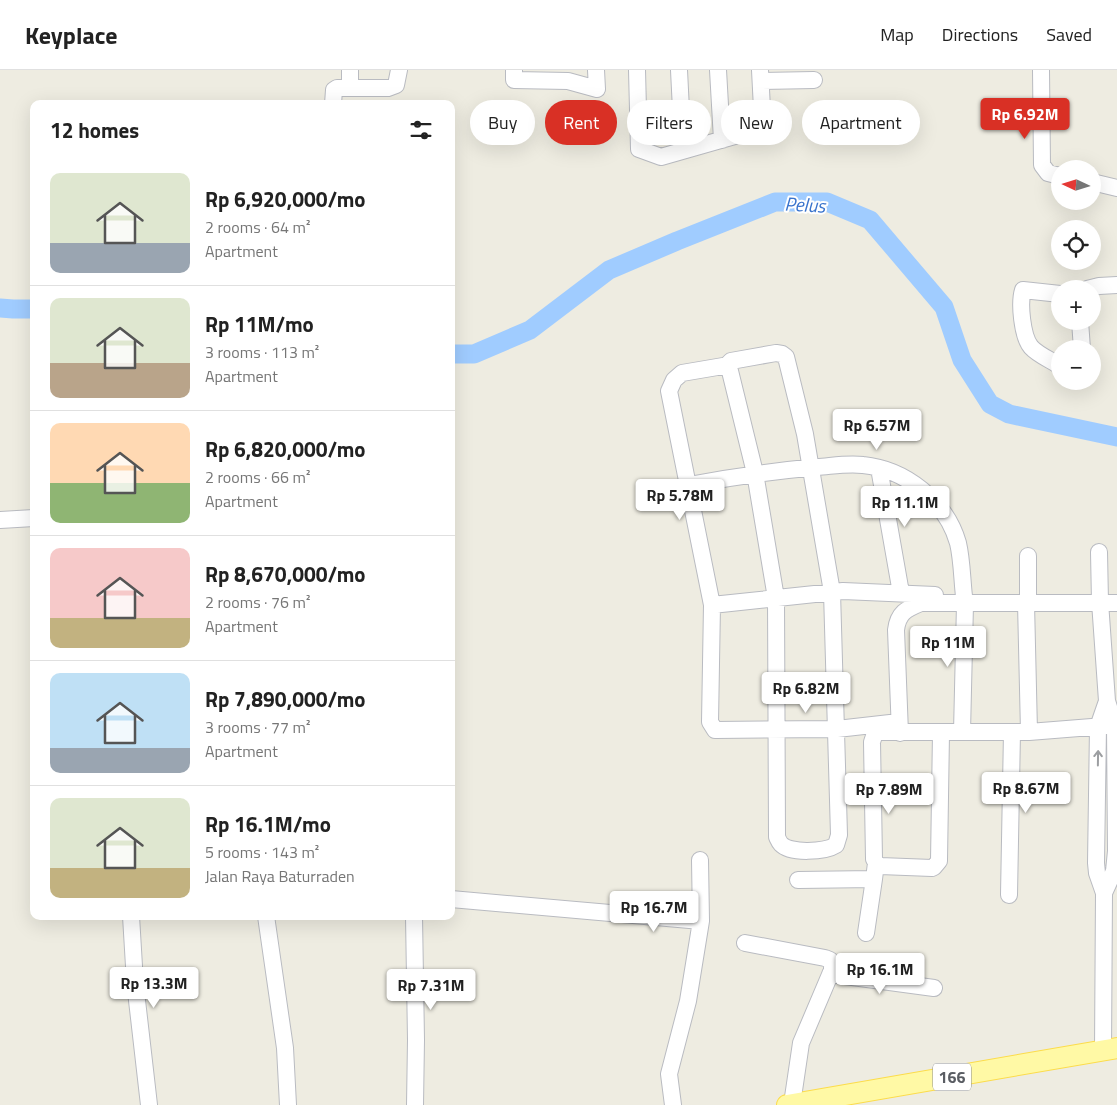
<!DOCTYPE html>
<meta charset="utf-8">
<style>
body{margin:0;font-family:"Titillium Web",sans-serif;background:#f2f2f2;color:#222;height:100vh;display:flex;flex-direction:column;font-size:19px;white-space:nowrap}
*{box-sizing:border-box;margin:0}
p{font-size:16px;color:#767676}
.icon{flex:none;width:28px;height:28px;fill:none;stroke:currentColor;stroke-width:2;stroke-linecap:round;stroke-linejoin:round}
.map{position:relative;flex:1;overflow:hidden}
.details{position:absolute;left:30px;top:30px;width:425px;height:820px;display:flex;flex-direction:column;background:#fff;border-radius:10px;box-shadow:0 5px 20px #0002}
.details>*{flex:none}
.hud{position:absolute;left:470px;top:30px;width:475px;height:45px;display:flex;gap:10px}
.needle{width:32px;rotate:274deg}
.fabs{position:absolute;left:1051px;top:90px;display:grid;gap:10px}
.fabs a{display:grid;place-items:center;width:50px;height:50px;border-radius:50%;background:#fff;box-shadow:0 5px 20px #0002;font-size:25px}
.price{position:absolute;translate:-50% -42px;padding:0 11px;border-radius:5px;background:#fff;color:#222;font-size:16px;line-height:32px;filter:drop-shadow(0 1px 2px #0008)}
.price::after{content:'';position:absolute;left:50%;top:30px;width:15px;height:11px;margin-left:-8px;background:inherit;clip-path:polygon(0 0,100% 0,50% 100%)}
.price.selected{background:#d93025;color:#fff}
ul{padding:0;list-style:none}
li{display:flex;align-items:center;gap:15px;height:125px;padding:0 20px}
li+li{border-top:1px solid #e0e0e0}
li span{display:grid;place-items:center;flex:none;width:140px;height:100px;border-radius:10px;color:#555}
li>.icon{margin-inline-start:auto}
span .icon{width:60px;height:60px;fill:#fffc;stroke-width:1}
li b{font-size:21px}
h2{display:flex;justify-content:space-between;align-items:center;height:60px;padding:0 20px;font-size:21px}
.pill{padding:0 18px;border-radius:22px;background:#fff;box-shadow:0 5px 20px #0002;font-size:18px;line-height:45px}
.pill.selected{background:#d93025;color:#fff}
header{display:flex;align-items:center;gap:30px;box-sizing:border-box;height:70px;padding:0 25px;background:#fff;border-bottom:1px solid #e0e0e0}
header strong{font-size:24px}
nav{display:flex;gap:28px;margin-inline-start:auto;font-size:18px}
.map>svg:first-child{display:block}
</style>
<header>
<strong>Keyplace</strong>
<nav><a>Map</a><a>Directions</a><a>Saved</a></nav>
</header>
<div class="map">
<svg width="1117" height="1035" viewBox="0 0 1117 1035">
<rect width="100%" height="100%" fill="#eeece1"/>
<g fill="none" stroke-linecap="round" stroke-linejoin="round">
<path stroke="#a0ccff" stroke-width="19" d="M0,238L13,239H34
M451,284H474L530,260L609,200L677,171L775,132H827L870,150L944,237L962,290L990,334L1009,344L1117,367"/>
<g stroke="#b9bbc1" stroke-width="18">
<path id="minor" d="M514,0V10L568,11L597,19L596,0
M637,0L639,79L661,87L763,58L760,0
M679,0L683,80
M718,0L722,70
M1041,0L1042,95L1048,103L1060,106
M761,11L814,10
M350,17V0
M333,34L334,20L337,18H388L396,15L399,0
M1092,112L1117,118
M1087,219L1099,216L1117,215
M1060,224L1023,220C1019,233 1022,266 1031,277C1038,285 1051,290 1060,296
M1080,251L1082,279
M776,283L782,284L786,287L805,364L832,522L839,765L836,775C825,782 790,784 781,774C779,772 778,769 777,767L776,528L755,403L729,297V293L731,291Z
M729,295L682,303L674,310L669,321L712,535L710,652L715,660L837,659L899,652
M879,398L901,523
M689,415C732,407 774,401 817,397C832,396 848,393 863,395C905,399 946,431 958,473C962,490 962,509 964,526
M0,450L34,448
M1099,482L1100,532L1107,631L1115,656L1116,781L1114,801L1104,823
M1028,486V529L1026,533L1029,662
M712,535L843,521L935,525
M962,662L965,534
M900,663L896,560C898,543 906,539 921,533H1117
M941,663L939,791L934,797L932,798L880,796L876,793L874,789L872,672L875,663L879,662H1029L1117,655
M700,790L701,851
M798,810L874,809L876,793
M1009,825L1012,662
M451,829L701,851L688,931L669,1004L673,1035
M131,846L135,913L149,1035
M266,846L285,978L288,1035
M414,846L416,970L415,1035
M866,863L874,809
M745,873L825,888L830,890L832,894V900L801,973L792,1034
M830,904L934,918
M1103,981L1104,823L1097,803L1096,793L1098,657L1107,631"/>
</g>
<g stroke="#fcdc4b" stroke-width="22">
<path id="major" d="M787,1035L1117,978"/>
</g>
<use href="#minor" stroke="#fff" stroke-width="16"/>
<use href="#major" stroke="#fff9a5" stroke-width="20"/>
</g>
<defs><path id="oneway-shaft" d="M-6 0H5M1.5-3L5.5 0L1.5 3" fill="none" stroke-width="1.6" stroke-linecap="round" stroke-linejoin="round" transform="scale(1.25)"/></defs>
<use stroke="#9c9ea1" href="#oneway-shaft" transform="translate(1098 688) rotate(-89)"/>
<g text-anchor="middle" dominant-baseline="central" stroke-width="4" stroke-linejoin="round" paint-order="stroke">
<rect fill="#fff" stroke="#8c8e92" stroke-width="1" x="933" y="993.5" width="38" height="27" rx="4"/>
<g font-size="16" font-weight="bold" fill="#5a5d63">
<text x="952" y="1007">166</text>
</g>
<g font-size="19" font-style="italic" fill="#3973cc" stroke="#fff">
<text transform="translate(805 134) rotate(3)">Pelus</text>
</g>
</g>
</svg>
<div class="fabs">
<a><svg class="needle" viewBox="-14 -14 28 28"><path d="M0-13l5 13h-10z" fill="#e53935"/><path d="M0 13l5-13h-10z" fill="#767676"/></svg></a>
<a><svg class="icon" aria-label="locate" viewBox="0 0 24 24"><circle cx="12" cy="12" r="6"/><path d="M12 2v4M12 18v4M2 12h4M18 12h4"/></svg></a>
<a>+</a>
<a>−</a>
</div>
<b class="price selected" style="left:1025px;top:70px">Rp 6.92M</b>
<b class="price" style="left:877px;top:381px">Rp 6.57M</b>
<b class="price" style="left:680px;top:451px">Rp 5.78M</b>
<b class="price" style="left:905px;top:458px">Rp 11.1M</b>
<b class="price" style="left:948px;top:598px">Rp 11M</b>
<b class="price" style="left:806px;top:644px">Rp 6.82M</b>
<b class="price" style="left:1026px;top:744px">Rp 8.67M</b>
<b class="price" style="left:889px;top:745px">Rp 7.89M</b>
<b class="price" style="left:654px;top:863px">Rp 16.7M</b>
<b class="price" style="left:880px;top:925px">Rp 16.1M</b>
<b class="price" style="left:154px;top:939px">Rp 13.3M</b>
<b class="price" style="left:431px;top:941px">Rp 7.31M</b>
<div class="hud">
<a class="pill">Buy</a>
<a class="pill selected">Rent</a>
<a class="pill">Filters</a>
<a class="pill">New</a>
<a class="pill">Apartment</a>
</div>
<section class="details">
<h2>12 homes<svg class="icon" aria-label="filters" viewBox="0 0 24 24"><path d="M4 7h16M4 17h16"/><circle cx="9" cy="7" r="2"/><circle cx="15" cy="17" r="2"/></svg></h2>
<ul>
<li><span style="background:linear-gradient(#dfe7d0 70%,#9aa5b1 0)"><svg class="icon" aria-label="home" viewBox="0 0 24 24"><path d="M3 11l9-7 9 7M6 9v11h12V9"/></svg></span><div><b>Rp 6,920,000/mo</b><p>2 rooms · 64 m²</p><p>Apartment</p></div></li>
<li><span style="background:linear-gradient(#dfe7d0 65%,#b9a48a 0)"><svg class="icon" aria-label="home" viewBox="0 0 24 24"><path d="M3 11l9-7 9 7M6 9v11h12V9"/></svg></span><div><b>Rp 11M/mo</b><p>3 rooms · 113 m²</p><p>Apartment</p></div></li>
<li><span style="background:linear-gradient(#ffd9b3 60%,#8fb573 0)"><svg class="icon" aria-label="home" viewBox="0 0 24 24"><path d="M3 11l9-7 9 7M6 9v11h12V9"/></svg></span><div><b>Rp 6,820,000/mo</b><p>2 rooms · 66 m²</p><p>Apartment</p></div></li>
<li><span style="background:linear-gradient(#f6c9c9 70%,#c2b280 0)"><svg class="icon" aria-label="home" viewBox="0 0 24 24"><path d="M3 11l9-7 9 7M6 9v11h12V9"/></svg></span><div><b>Rp 8,670,000/mo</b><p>2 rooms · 76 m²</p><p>Apartment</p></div></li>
<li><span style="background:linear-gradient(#bfe0f5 75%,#9aa5b1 0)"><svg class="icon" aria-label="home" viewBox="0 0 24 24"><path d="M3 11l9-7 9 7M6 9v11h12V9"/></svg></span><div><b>Rp 7,890,000/mo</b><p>3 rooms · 77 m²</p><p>Apartment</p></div></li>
<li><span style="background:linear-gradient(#dfe7d0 70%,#c2b280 0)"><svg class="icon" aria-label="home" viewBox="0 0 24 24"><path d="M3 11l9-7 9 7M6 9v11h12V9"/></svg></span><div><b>Rp 16.1M/mo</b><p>5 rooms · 143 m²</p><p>Jalan Raya Baturraden</p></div></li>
</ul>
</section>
</div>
